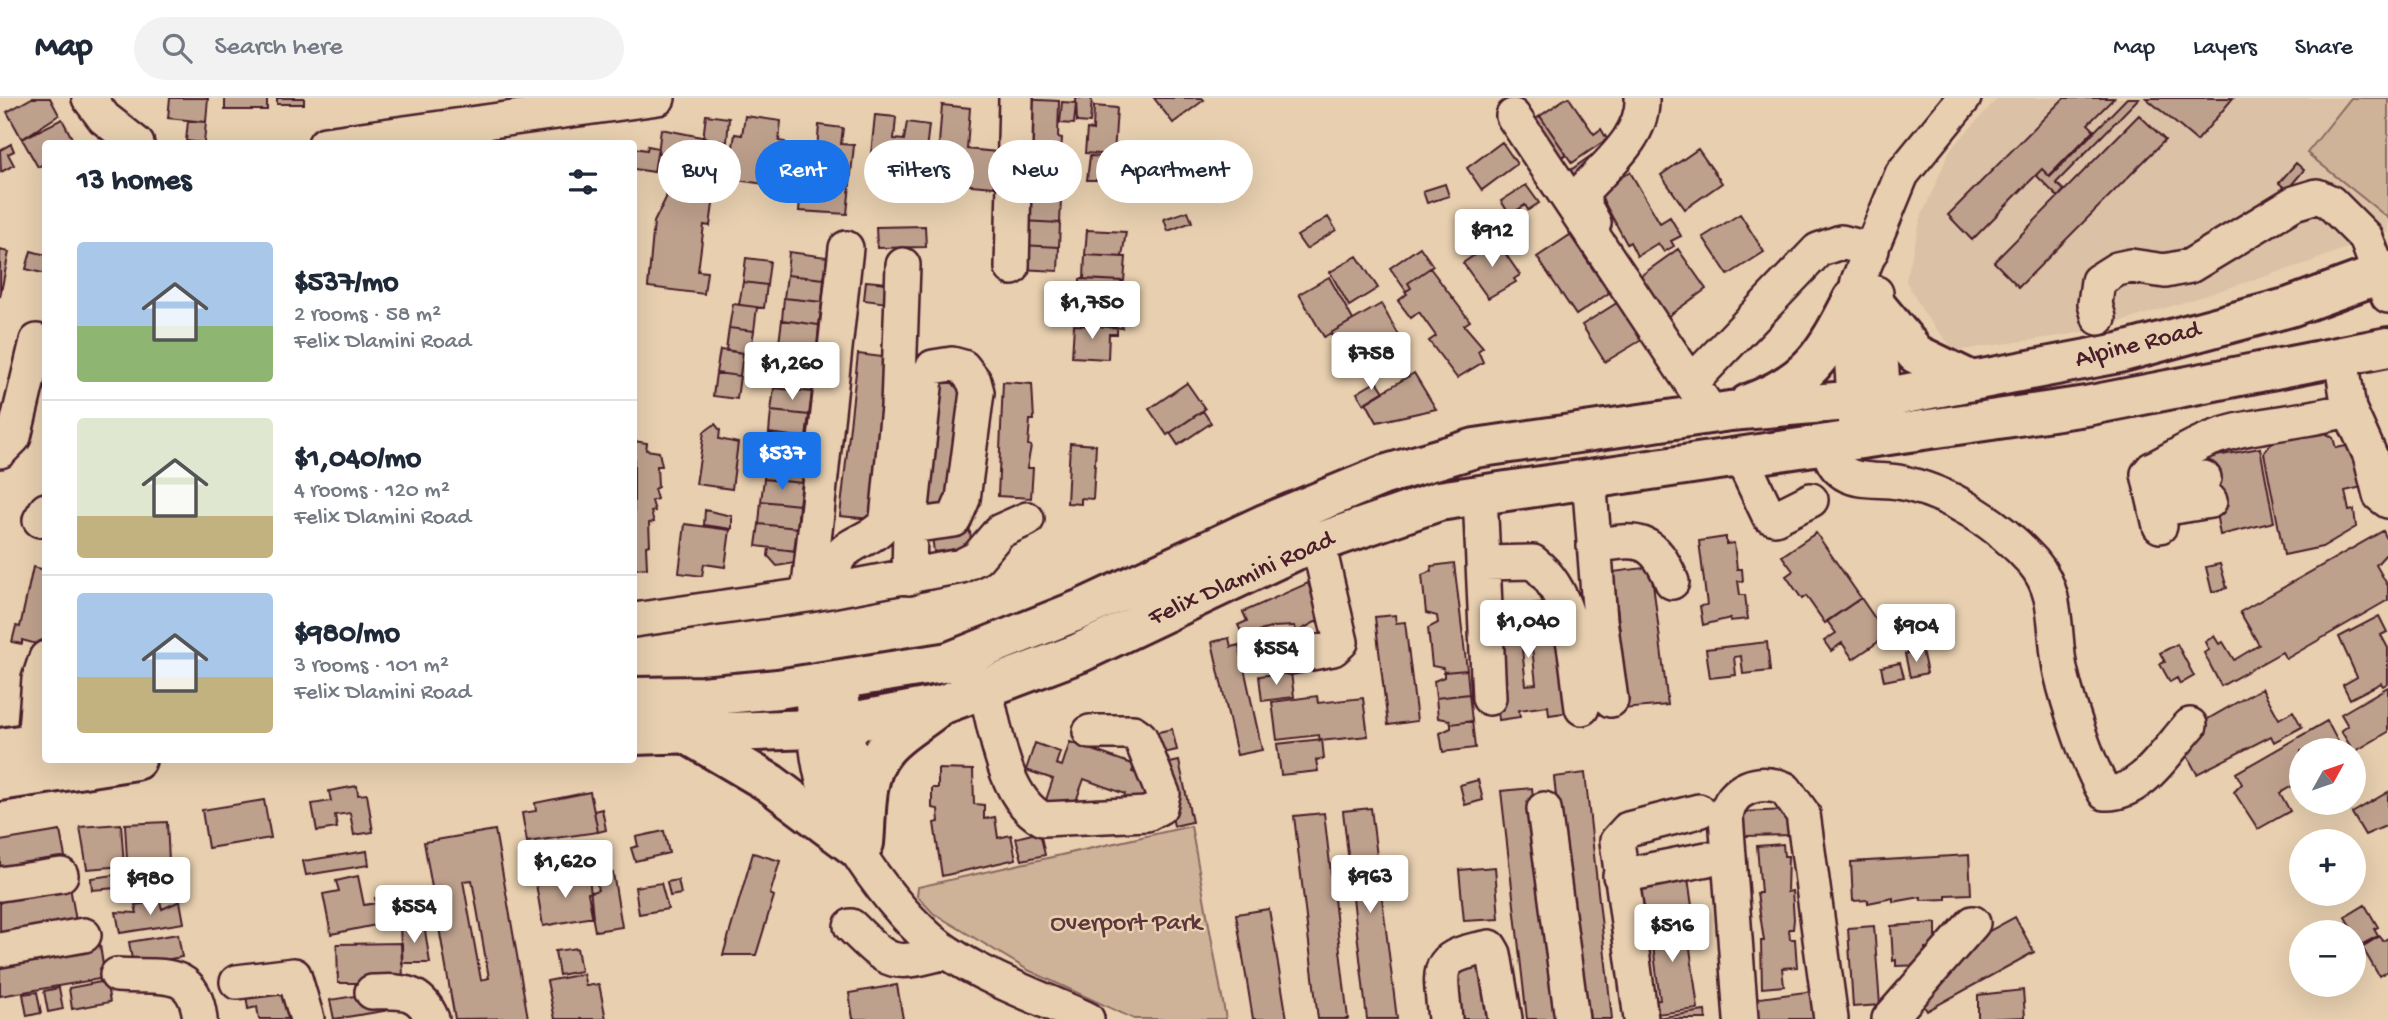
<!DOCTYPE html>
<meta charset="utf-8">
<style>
body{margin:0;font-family:"Gochi Hand",sans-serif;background:#f2f2f3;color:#1f2937;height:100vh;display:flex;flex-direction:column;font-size:26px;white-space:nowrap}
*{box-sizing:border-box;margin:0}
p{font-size:23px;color:#747a83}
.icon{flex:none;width:38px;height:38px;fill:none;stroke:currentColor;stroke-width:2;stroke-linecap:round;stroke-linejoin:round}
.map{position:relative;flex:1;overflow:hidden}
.drawer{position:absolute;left:42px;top:42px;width:595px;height:623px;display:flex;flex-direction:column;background:#fff;border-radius:7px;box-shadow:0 7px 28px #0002}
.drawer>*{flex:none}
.banner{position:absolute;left:658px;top:42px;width:665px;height:63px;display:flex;gap:14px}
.needle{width:46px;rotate:50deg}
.tools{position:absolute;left:2289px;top:640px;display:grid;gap:14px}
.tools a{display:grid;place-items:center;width:77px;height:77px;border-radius:50%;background:#fff;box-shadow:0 7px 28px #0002;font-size:35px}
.price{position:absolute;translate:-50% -60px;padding:0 16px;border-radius:7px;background:#fff;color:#222;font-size:23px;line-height:46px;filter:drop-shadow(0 2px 4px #0008)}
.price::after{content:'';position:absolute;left:50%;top:42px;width:21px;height:16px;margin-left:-10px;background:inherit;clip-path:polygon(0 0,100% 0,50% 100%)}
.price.selected{background:#1a73e8;color:#fff}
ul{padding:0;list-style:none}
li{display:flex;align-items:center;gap:21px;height:175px;padding:0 35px}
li+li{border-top:2px solid #e0e1e3}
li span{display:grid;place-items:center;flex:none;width:196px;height:140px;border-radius:7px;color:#555}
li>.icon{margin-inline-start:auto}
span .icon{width:84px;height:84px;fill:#fffc;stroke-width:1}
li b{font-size:30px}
h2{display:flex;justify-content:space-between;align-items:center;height:84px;padding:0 35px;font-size:30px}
.pill{padding:0 24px;border-radius:32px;background:#fff;box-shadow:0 7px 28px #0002;font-size:24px;line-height:63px}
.pill.selected{background:#1a73e8;color:#fff}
header{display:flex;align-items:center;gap:42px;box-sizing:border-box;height:98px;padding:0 35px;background:#fff;border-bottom:2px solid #e0e1e3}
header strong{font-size:33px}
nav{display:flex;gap:38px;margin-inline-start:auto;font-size:24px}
.search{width:490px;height:63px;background:#f2f2f3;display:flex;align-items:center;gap:18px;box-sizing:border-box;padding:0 24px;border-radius:38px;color:#747a83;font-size:26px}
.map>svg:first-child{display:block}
</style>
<header>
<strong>Map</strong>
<div class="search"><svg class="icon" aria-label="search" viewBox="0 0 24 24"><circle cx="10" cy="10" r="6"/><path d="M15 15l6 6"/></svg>Search here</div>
<nav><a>Map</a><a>Layers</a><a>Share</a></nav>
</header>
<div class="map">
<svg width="2388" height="921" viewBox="0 0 2388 921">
<rect width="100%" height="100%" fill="#e7cfaf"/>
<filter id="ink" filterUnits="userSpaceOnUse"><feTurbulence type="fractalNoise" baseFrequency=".0143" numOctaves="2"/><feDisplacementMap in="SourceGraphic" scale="14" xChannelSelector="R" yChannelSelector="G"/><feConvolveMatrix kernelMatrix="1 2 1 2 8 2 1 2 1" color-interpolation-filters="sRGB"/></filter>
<g filter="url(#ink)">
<path fill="#dbc1a5" d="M1998,0H2351L2308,55L2388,120V134L2307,165L2092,233L1955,253L1925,217L1906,183L1921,120L1950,52Z"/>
<path fill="#ceb399" stroke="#8c6962" stroke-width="2" d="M2351,0H2388V120L2307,55Z
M1191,728L1226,921H1134L1028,872L933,815L917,798L918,789Z"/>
<path fill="#bea18d" stroke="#4a1f2b" stroke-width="2" fill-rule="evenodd" d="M32,0H50L59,17L22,41L7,14Z
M170,0H208L206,24L168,20Z
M225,0H267V12H225Z
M277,0H304V6H277Z
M1076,0H1092L1090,25L1077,24Z
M1154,0H1202L1204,2L1173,25Z
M1566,0H1569L1594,36L1601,31L1607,41L1572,65L1540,18Z
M2064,0H2114L2088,26L2094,32L2049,78L2042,71L1972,142L1948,117Z
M2127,0H2139L2056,85L2064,92L2058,99L2036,77L2042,71L2050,79Z
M2146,0H2233L2197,43Z
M1019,1L1059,3L1058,39L1062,40L1061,54L1017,51Z
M1062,4L1076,5L1074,26L1060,25Z
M942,7L970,10L967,51L997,54L994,89L936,84Z
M1094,8L1117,10L1114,57L1085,55L1087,31L1093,32Z
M706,17L729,20L727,44L703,41Z
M875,17L896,19L894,41L904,42L907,24L929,27L922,85L873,79L875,57L871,56Z
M2139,17L2165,42L2019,189L1994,164Z
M745,18L781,23L779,43L785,44L779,88L728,81L735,36L742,37Z
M1540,18L1566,56L1558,62L1532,23Z
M62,21L75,46H46V64L38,69L22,41Z
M188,23L206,24L204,45L186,43Z
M819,27L843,30L841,46L854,47L847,116L799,113L801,88L797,87L800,50L817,52Z
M661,31L727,44L725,56L720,55L710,128L704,127L698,173L707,174L704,196L648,189L654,124L666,100L672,58L658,56Z
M1502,44L1517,66L1482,92L1467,70Z
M11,46L14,53L8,56L14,67L1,74L0,52Z
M648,48L658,50L654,74L634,71V50L647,52Z
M1698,51L1722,85L1685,111L1661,77Z
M1025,52L1063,54L1062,77L1024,75Z
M1220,56L1242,88L1230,97L1210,69L1214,66L1211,62Z
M1592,57L1598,66L1575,83L1568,74Z
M1090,58L1105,59L1109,66L1108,82H1087Z
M2296,65L2304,72L2287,92L2279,85Z
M1110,67H1118L1117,82H1109Z
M1630,74L1660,125L1670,119L1681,138L1671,143L1674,148L1664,154L1658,145L1637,158L1630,144L1627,146L1598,93Z
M1024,75L1062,77L1061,101L1023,99Z
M1445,86L1449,98L1427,105L1423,93Z
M1526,87L1539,105L1528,112L1525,107L1510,117L1501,103Z
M1023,99L1061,101L1060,125L1022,123Z
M1188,113L1192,124L1168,133L1164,121Z
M1740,116L1764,154L1728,177L1703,139Z
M1328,119L1336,132L1306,151L1297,138Z
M1022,123L1060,125L1059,149L1021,147Z
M925,128L926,149L877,150L876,129Z
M1087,132L1126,134L1122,159L1085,157Z
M1570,137L1609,195L1576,217L1537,159Z
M1496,142L1520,177L1514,181L1516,184L1488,200L1463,165Z
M1021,147L1059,149L1058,173L1020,171Z
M1420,149L1433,168L1408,185L1411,190L1406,193L1390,170Z
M1678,151L1706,191L1667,219L1639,179Z
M0,152L9,154L0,199Z
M31,153L46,157V176L26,171Z
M789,154L827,159L824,181L787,177Z
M1085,157L1126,159L1124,183L1084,181Z
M1357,158L1378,190L1349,208L1330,174Z
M746,160L770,163L767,187L743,184Z
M1430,170L1470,223L1464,227L1483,249L1478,253L1483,264L1457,280L1429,243L1436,238L1419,214L1411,220L1398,203L1407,196L1405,194L1411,190L1408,185Z
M787,177L824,181L822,204L784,200Z
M1329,179L1353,222L1324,239L1299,196Z
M1080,181L1122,183L1119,212H1123L1122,230L1081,227Z
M866,183L897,186L895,206L864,202Z
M743,184L767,187L764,210L739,207Z
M784,200L822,204L819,227L782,222Z
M1620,203L1643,241L1605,264L1582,227Z
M733,206L757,209L754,233L729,230Z
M1381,206L1400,239L1378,252L1383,260L1358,275L1353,267L1346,265L1331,235Z
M782,222L819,227L817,249L779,245Z
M1074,227L1117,229V236H1109L1108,261L1072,259Z
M729,230L754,233L750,256L726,252Z
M779,245L817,249L814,272L776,267Z
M720,252L743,255L740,278L716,275Z
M858,256L899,261L882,422L840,418Z
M776,267L814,272L812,294L774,290Z
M936,274L951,276L950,283L963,285L956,358L951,357L947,419L918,418Z
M716,275L740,278L737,301L713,298Z
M1414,275L1436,311L1377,324L1366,304Z
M1377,283L1384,294L1364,306L1357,295Z
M1003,284L1032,286L1034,322H1030L1028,347L1031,348L1027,370H1033L1031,400L998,398Z
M1187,285L1205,311L1167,337L1149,311Z
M774,290L812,294L809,317L771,313Z
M771,313L809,317L806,340L769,335Z
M1203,313L1211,325L1178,347L1170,335Z
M715,326L720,332L719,341L738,345L732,391L696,386L704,334Z
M2319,331L2333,340L2336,350L2357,346L2366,388L2345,393L2349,413L2354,412L2356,429L2322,449L2284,457L2264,355L2275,341Z
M769,335L806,340L804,362L766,358Z
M634,343L647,345L646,352L659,354L662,368H657L658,389L654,391L657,401L652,403L655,413L651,414L654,424L649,425L650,447L646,448L647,470L634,471Z
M1070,345L1096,347L1093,401L1081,400V406L1067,405Z
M2260,350L2274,424L2220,437L2206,360Z
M766,358L804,362L802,385L764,381Z
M764,381L802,385L799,407L761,403Z
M761,403L799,407L797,430L759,426Z
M705,412L732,418V431L704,427Z
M685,426L730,432L725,469L704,466L702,478L679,475Z
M759,426L797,430L794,453L756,448Z
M969,426L972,450L934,454L931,430Z
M2383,433L2387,441V455L2376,467L2388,488V502L2286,561L2282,554L2221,588L2204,555L2209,552L2205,544L2214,538L2219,546L2223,544L2234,562L2259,547L2240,514Z
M1816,435L1861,500L1825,525L1806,498L1802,501L1786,478L1793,473L1782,458Z
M1726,439V446L1734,445L1737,471H1742L1743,483H1738L1740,497H1745L1748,521L1730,523V520L1703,527L1700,508L1707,507L1699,443Z
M769,450L797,453L795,465L777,468L768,458Z
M1454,465L1467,572L1444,574L1443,570L1432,568L1428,530L1438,525L1437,518L1426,515L1422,477L1432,473L1431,468Z
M2220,466L2227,490L2212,494L2206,469Z
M33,469L46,472L44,548L22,542V546L12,544L16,528L20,529Z
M1651,469L1668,607L1623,611L1627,594L1622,553L1608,554L1606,536L1620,534L1613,474Z
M1308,485L1321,521L1297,534L1294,528L1274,529L1243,538L1238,527L1247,523L1243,514Z
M1861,500L1887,538L1853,561L1842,545L1831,553L1824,543L1836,535L1827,523Z
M1554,503L1571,614L1549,617L1548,608L1519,612L1520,619L1499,622L1489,537V511ZM1531,541L1536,586L1526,587L1521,542Z
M1395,517L1396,525L1405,524L1417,623L1388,627L1375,519Z
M2379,518L2387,534L2381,537L2388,550V585L2383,588L2381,585L2350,601L2343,587L2357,579L2339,539Z
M1229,540L1231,549L1239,547L1262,652L1237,657L1212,544Z
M1767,544L1770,573L1743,576L1741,558L1734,559L1736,577L1710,580L1706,551Z
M2177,546L2194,578L2180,586L2177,580L2170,584L2160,566L2165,564L2160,555Z
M1922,552L1927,575L1910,579L1905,556Z
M1900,565L1904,579L1884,583L1881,569Z
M1467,572L1469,596L1436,600L1434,583L1444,579V574Z
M1291,574L1294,599L1262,603L1259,578Z
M2388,589V634L2354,654L2341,633L2348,628L2341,616Z
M2262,590L2279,621L2293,613L2302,629L2274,644L2271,638L2197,676L2183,650L2207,636L2201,625Z
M1469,596L1472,623L1451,626L1450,622L1438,620L1436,600Z
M1317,598L1318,605L1363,600L1368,638L1320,643L1319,637L1277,642L1272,604Z
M1472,623L1475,650L1443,654L1440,635L1451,630V626Z
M2327,623L2343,653H2301V683L2280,695L2290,713L2258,731L2234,694L2242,686L2236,675Z
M1172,631L1177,652L1159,656L1154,635Z
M1322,641L1324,661L1316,662L1318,673L1281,677L1277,646Z
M1070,644L1135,667L1132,674L1154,682L1145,707L1124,700L1125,696L1084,681L1072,714L1045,705L1053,681L1026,672L1035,645L1060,654L1056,666L1062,668Z
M1179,663L1192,724L1174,728L1161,667Z
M938,671L973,672L974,706L984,707V721L995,719L998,740L1011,737L1016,761L942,778L934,725L939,724L938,711L932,710V690H938Z
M1585,675L1612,921H1580L1554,679Z
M1478,682L1483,702L1465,707L1460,687Z
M357,688L358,697L367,696L373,734L354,737L350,715L335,717L337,730L317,733L312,706L331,703L329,693Z
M1532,690L1558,921H1527L1501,693Z
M590,694L598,734L527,744L522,715L536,713L535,705Z
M2388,694V727L2365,737L2352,715Z
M264,702L271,740L208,750L202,712Z
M1371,710L1397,921H1367L1343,713Z
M602,711L606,732L598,734L594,713Z
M1790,712L1791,737L1744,738L1743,714Z
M1324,715L1348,921H1318L1294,718Z
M167,724L169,763L145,765V772H140L139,761L127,762L125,726Z
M121,726L124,768L87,771L80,729Z
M495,732L528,920L455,921L424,744ZM472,782L489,880L481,882L463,783Z
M60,733L67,769L0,780V743Z
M664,733L669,755L635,763L631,750L638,748L636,739Z
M1040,734L1045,757L1022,762L1016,740Z
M604,745L609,770L583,774L578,749Z
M1783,746L1784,758H1788L1787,794L1792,793L1794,821L1793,831H1789L1790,841H1795L1797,869L1782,870L1784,888L1762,890L1761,843H1764L1757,795H1761L1757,748Z
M367,753L369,767L306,777L303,763Z
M753,755L780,763L770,796L774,798L756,857H723Z
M1969,757L1971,796L1946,797V801L1921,802V799L1893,804V800L1868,805V802L1853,803L1851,764Z
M1495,769L1499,821L1464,823L1459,772Z
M1687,773L1692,808L1642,815L1637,780Z
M613,775L622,829L595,833L588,795L598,792L595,778Z
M114,777L116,790L92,792L91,780Z
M589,777L593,819L543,828L536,786Z
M358,778L364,807L376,805L381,826L331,836L323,796L339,793L336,783Z
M678,782L681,796L670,798L667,784Z
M69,783L76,823L0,836V795Z
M661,785L668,811L639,816L635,789Z
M392,796L397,816L379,819L375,800Z
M160,803L162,811L180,803L184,825L120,835L116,814L137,815L135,807Z
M2365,807L2378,829L2374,831L2378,838L2361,847L2345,819Z
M1269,811L1287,921H1253L1236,816Z
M1685,812L1698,911L1648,917L1646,903L1660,902L1649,817Z
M2015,819L2034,854L1927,913L1916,894L1967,845Z
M1936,825V849L1925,850V867L1896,868V862L1893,863L1891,828Z
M424,826L430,865H402L400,829Z
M1874,828L1880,907L1853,909L1848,830Z
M178,836L182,859L133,867L129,844Z
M2380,838L2383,843L2388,840V873L2379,878L2362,849Z
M402,845L403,885H338L337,846Z
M100,847L105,880L0,898V860Z
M577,850L581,873L559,877L555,853Z
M1481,865L1487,921H1452L1454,866Z
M583,876L586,888L599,886L606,921H555L547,883Z
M106,883L110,904L72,911L69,890Z
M287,883L294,921H259L257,909L248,911L245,890Z
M897,887L903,921H853L849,895Z
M59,890L63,911L48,914L44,893Z
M1820,892L1824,921H1748L1745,902Z
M2023,892L2025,919L1978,921V897Z
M37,894L41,915L27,918L23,896Z
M373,895L402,910L334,921L330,902Z
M1705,913L1706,921H1655V920Z"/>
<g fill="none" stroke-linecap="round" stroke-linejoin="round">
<g stroke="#4a1f2b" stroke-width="38">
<path id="minor" d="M89,0L104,20L137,46
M1513,18L1712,316
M325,46L658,0
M1594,125L1584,107V92C1607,66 1644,38 1642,0
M1012,170L1016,0
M1876,195L1886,326
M2099,220L2095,206L2098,183L2117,171L2131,168L2165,173L2190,168L2294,105L2317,98L2330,104L2366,140L2388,198
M2341,259L2349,311L2370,357L2380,397L2388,403
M1691,285L1818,152L1841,144L1872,152
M1856,329L1849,226L1858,183L1902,76L1964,0
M1827,345C1830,355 1832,366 1841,373C1855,385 1880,381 1898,384C1948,393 1999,426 2033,464C2061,496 2052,537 2061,575C2068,606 2089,669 2105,695C2141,697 2167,652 2190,627
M0,353L14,339L37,243
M1740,357L1769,418L1775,420L1811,402
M1589,379L1600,522L1611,602
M2152,391L2204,380
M1480,396L1489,600
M2156,412L2210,403
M40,422L46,412
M2160,428L2148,376L2152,371C2173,361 2194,346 2216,339C2259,324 2306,325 2349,311
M1594,448C1638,440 1654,439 1672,484
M1484,465L1533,464C1576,497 1575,561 1582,610
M909,480L910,428L926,280L933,269L952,266L963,269L974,283L977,294L963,401L954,422L910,428
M831,493C833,482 833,469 839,459C851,442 878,441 887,421L898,309L903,167
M808,497L846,150
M634,522L808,497L961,468L977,460L1000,433L1027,421
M1290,559L1333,551L1341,544L1318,445
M840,583L858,716
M811,587C814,619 815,652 823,683C837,735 901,824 947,854C989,882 1041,900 1087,921
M985,590C996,631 1003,700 1043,721L1147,716L1160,709L1163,696L1140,639L1133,634H1090
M34,645L39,581L46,560
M1544,711L1572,921
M1620,778L1707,761
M0,786L61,777
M851,828C891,868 892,868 946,854
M0,852L84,837
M117,877C160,880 194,868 200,921
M237,884L294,877L307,921
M372,894C400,893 420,891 432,921
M1445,921C1440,869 1432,859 1490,849L1494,856L1505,921
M1641,921L1617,743L1628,731L1699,713
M1741,921L1726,718C1730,690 1760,680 1785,691L1803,716L1831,921
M1889,921L1973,825"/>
</g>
<g stroke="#4a1f2b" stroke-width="44">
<path id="major" d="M1877,209L1916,256L1972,283
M1748,306C1810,283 1824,257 1853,201
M634,599L702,598L778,591L949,564L1082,511L1267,425L1384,377L1475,350L1730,313L1883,300L2119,255L2290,209L2388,173
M687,636L770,685L855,749
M634,637L815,631L941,607L1079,555L1294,453L1439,403L2086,308L2388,249
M0,650L46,643
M0,683L136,662
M864,745C867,716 863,679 883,654C895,637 918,625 934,612"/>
</g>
<use href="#minor" stroke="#e7cfaf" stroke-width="33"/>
<use href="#major" stroke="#e7cfaf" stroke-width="38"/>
</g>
</g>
<g text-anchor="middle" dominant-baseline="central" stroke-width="5" stroke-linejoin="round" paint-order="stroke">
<g font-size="26" fill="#4a1f2b" stroke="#e7cfaf">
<text transform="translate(2138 248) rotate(-14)">Alpine Road</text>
<text transform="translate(1242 482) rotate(-24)">Felix Dlamini Road</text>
</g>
<g font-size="26" fill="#5e353c" stroke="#e7cfaf">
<text x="1126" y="826">Overport Park</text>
</g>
</g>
</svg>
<div class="tools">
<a><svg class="needle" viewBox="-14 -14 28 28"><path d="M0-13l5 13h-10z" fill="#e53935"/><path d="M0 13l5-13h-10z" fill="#747a83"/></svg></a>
<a>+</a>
<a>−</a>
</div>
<b class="price" style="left:1492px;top:171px">$912</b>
<b class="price" style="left:1092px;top:243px">$1,750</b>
<b class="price" style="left:1371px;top:294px">$758</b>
<b class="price" style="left:792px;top:304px">$1,260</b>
<b class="price selected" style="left:782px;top:394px">$537</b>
<b class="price" style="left:1528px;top:562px">$1,040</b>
<b class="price" style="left:1916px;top:566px">$904</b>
<b class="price" style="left:1276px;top:589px">$554</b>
<b class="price" style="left:565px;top:802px">$1,620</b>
<b class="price" style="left:1370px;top:817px">$963</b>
<b class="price" style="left:150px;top:819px">$980</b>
<b class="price" style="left:414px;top:847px">$554</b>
<b class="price" style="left:1672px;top:866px">$516</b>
<div class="banner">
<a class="pill">Buy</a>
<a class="pill selected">Rent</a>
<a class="pill">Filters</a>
<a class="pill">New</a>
<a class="pill">Apartment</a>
</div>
<section class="drawer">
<h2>13 homes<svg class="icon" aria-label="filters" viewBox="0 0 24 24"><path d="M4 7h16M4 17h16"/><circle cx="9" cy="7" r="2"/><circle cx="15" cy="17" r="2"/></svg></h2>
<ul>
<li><span style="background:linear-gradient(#a9c7e8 60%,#8fb573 0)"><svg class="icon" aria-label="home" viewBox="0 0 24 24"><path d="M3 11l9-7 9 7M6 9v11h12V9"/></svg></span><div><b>$537/mo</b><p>2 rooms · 58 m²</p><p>Felix Dlamini Road</p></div></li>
<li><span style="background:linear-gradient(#dfe7d0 70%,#c2b280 0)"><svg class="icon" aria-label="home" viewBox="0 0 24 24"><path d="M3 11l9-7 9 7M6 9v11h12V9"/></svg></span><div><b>$1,040/mo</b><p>4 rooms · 120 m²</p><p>Felix Dlamini Road</p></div></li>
<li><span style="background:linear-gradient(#a9c7e8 60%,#c2b280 0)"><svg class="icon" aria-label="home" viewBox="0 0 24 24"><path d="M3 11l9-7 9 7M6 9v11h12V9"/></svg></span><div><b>$980/mo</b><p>3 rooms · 101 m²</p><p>Felix Dlamini Road</p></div></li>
</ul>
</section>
</div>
